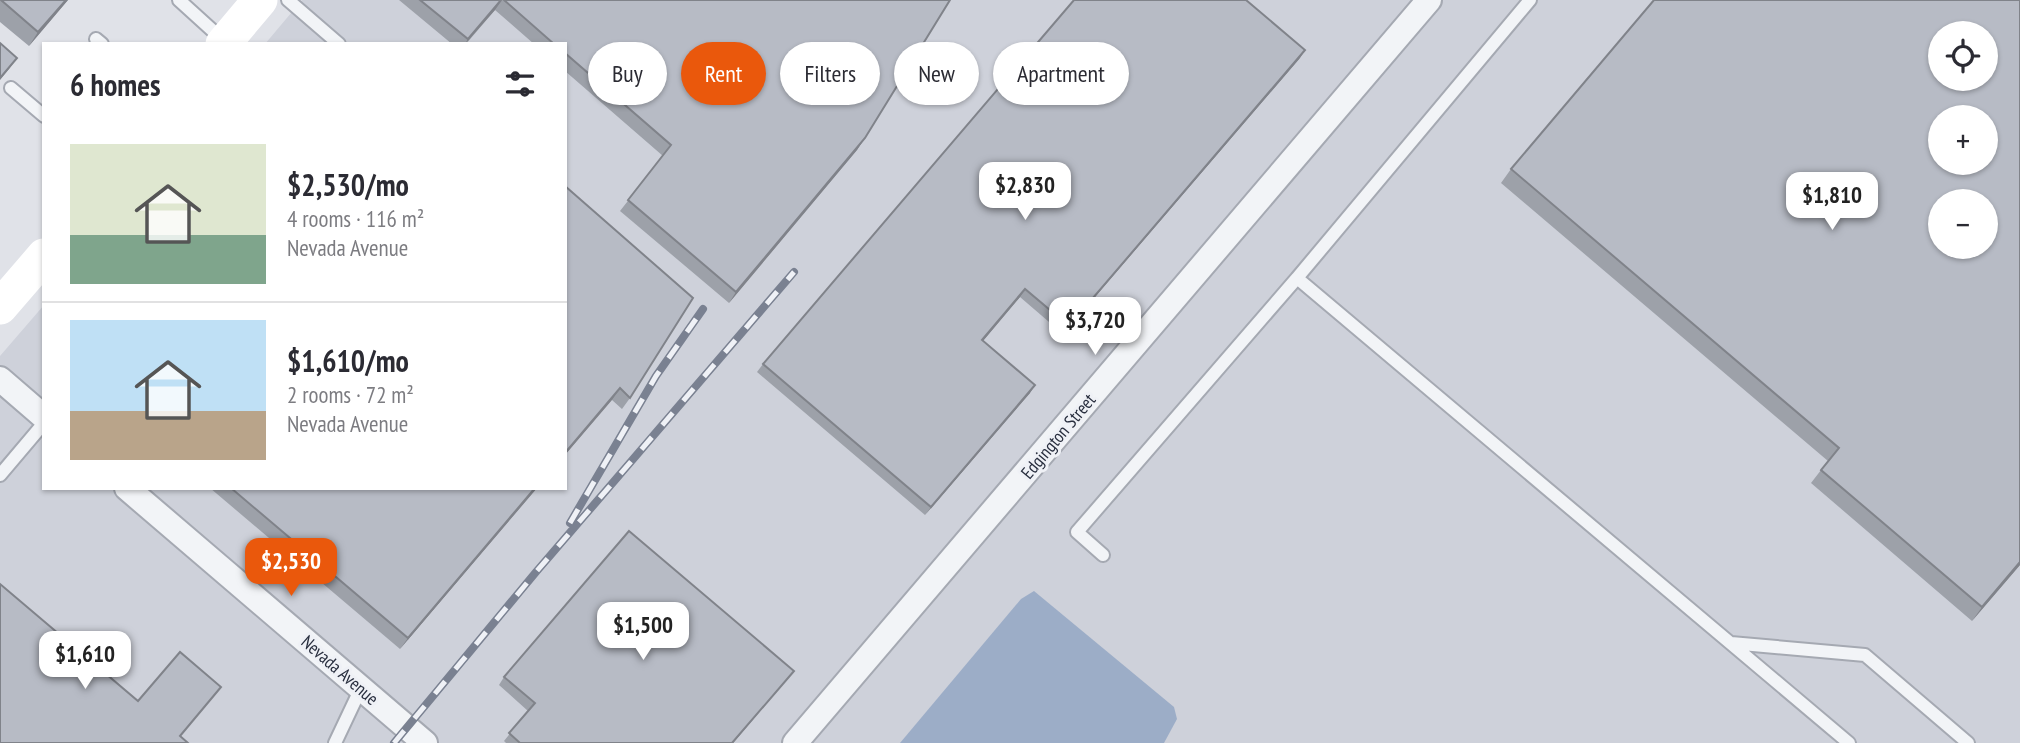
<!DOCTYPE html>
<meta charset="utf-8">
<style>
body{margin:0;font-family:"PT Sans Narrow",sans-serif;background:#f2f2f3;color:#2b2b33;height:100vh;display:flex;flex-direction:column;font-size:26px;white-space:nowrap}
*{box-sizing:border-box;margin:0}
p{font-size:23px;color:#7c7c81}
.icon{flex:none;width:38px;height:38px;fill:none;stroke:currentColor;stroke-width:2;stroke-linecap:round;stroke-linejoin:round}
.map{position:relative;flex:1;overflow:hidden}
.panel{position:absolute;left:42px;top:42px;width:525px;height:448px;display:flex;flex-direction:column;background:#fff;border-radius:0px;box-shadow:0 2px 5px #0004}
.panel>*{flex:none}
.banner{position:absolute;left:588px;top:42px;width:665px;height:63px;display:flex;gap:14px}
.tools{position:absolute;left:1928px;top:21px;display:grid;gap:14px}
.tools a{display:grid;place-items:center;width:70px;height:70px;border-radius:50%;background:#fff;box-shadow:0 2px 5px #0004;font-size:35px}
.price{position:absolute;translate:-50% -60px;padding:0 16px;border-radius:14px;background:#fff;color:#222;font-size:23px;line-height:46px;filter:drop-shadow(0 2px 4px #0008)}
.price::after{content:'';position:absolute;left:50%;top:42px;width:21px;height:16px;margin-left:-10px;background:inherit;clip-path:polygon(0 0,100% 0,50% 100%)}
.price.current{background:#ea580c;color:#fff}
ul{padding:0;list-style:none}
li{display:flex;align-items:center;gap:21px;height:175px;padding:0 28px}
li+li{border-top:2px solid #e1e1e2}
li span{display:grid;place-items:center;flex:none;width:196px;height:140px;border-radius:0px;color:#555}
li>.icon{margin-inline-start:auto}
span .icon{width:84px;height:84px;fill:#fffc;stroke-width:1}
li b{font-size:30px}
h2{display:flex;justify-content:space-between;align-items:center;height:84px;padding:0 28px;font-size:30px}
.tag{padding:0 24px;border-radius:32px;background:#fff;box-shadow:0 2px 5px #0004;font-size:24px;line-height:63px}
.tag.current{background:#ea580c;color:#fff}
.map>svg:first-child{display:block}
</style>
<div class="map">
<svg width="2020" height="743" viewBox="0 0 2020 743">
<rect width="100%" height="100%" fill="#e0e2e8"/>
<path fill="#ced1da" fill-rule="evenodd" d="M302,0H2020V743H0V356L44,305V488H565V44H265ZM1941,33H1986V79H1941ZM1941,117H1986V163H1941ZM1941,201H1986V247H1941Z"/>
<path fill="#9cadc7" d="M1034,591L1174,707L1177,719L1164,743H900L1021,599Z"/>
<g fill="none" stroke-linecap="round" stroke-linejoin="round">
<g stroke="#a5a9b2" stroke-width="16">
<path id="lane" d="M179,0L223,40
M288,0L339,44
M1530,0L1297,278L1849,743
M96,39L102,44
M11,88L44,116
M0,475L44,423
M1103,555L1077,532L1297,278
M1731,643L1865,655L1968,743
M335,743L361,688"/>
</g>
<g stroke="#a5a9b2" stroke-width="28">
<path id="street" d="M0,379L44,417
M127,488L425,743
M795,743L1429,0"/>
</g>
<use href="#lane" stroke="#f2f4f7" stroke-width="12"/>
<use href="#street" stroke="#f2f4f7" stroke-width="24"/>
<path stroke="#fff" stroke-width="35" d="M223,44L260,0
M0,307L44,256"/>
<g stroke="#7a8191" stroke-width="8">
<path id="rail" d="M570,523L656,376L703,309
M394,743L536,572L794,272"/>
</g>
<use href="#rail" stroke="#eff1f6" stroke-width="5" stroke-dasharray="16" stroke-linecap="butt"/>
</g>
<path fill="#9da1a9" d="M0,0H68L29,46L0,22Z
M399,0H950L857,150L729,303L620,211L663,156L565,71V44H534L495,10L466,44H452Z
M2020,0V565L1972,621L1811,483L1828,461L1501,183L1511,169Z
M1300,58L1063,334L1020,297L983,341L1030,393L925,515L757,372L763,364Z
M565,186L630,398L622,409L612,400Z
M210,488H537L400,649Z
M794,671L733,743H506L504,741L528,711L499,685L504,677Z"/>
<path fill="#80838a" d="M66,0H68L29,46L38,32Z
M502,0L495,10L465,44L468,39Z
M1305,50L1300,58L1063,334L1069,326Z
M17,58L9,69L0,80V78Z
M865,138L857,150L729,303L736,292Z
M1025,289L1020,297L977,348L982,340Z
M1035,385L1030,393L925,515L931,507Z
M620,388L612,400L565,455V453Z
M535,488H537L400,649L408,638Z
M2020,562V565L1972,621L1982,607Z
M794,671L788,678L733,743H732Z"/>
<path fill="#b7bbc5" stroke="#80838a" stroke-width="2" fill-rule="evenodd" d="M1,0H66L38,32Z
M420,0H501L468,39Z
M504,0H950L865,138L736,292L628,200L671,145L565,53V44H554Z
M1074,0H1246L1305,50L1069,326L1025,289L982,340L1035,385L931,507L763,364Z
M1654,0H2020V562L1982,607L1821,470L1839,448L1511,169ZM1941,33H1986V79H1941ZM1941,117H1986V163H1941ZM1941,201H1986V247H1941Z
M0,43L17,58L0,78Z
M565,186L693,298L630,398L620,388L565,453Z
M231,488H535L408,638Z
M629,531L794,671L732,743H520L509,733L535,703L504,677Z
M0,584L138,701L180,652L221,687L180,736L188,743H0Z"/>
<g text-anchor="middle" dominant-baseline="central" stroke-width="6" stroke-linejoin="round" paint-order="stroke">
<g font-size="18" fill="#292f3f" stroke="#eff1f6">
<text transform="translate(1058 436) rotate(-50)">Edgington Street</text>
<text transform="translate(340 670) rotate(41)">Nevada Avenue</text>
</g>
</g>
</svg>
<div class="tools">
<a><svg class="icon" aria-label="locate" viewBox="0 0 24 24"><circle cx="12" cy="12" r="6"/><path d="M12 2v4M12 18v4M2 12h4M18 12h4"/></svg></a>
<a>+</a>
<a>−</a>
</div>
<b class="price" style="left:1025px;top:222px">$2,830</b>
<b class="price" style="left:1832px;top:232px">$1,810</b>
<b class="price" style="left:1095px;top:357px">$3,720</b>
<b class="price current" style="left:291px;top:598px">$2,530</b>
<b class="price" style="left:643px;top:662px">$1,500</b>
<b class="price" style="left:85px;top:691px">$1,610</b>
<div class="banner">
<a class="tag">Buy</a>
<a class="tag current">Rent</a>
<a class="tag">Filters</a>
<a class="tag">New</a>
<a class="tag">Apartment</a>
</div>
<section class="panel">
<h2>6 homes<svg class="icon" aria-label="filters" viewBox="0 0 24 24"><path d="M4 7h16M4 17h16"/><circle cx="9" cy="7" r="2"/><circle cx="15" cy="17" r="2"/></svg></h2>
<ul>
<li><span style="background:linear-gradient(#dfe7d0 65%,#7fa58c 0)"><svg class="icon" aria-label="home" viewBox="0 0 24 24"><path d="M3 11l9-7 9 7M6 9v11h12V9"/></svg></span><div><b>$2,530/mo</b><p>4 rooms · 116 m²</p><p>Nevada Avenue</p></div></li>
<li><span style="background:linear-gradient(#bfe0f5 65%,#b9a48a 0)"><svg class="icon" aria-label="home" viewBox="0 0 24 24"><path d="M3 11l9-7 9 7M6 9v11h12V9"/></svg></span><div><b>$1,610/mo</b><p>2 rooms · 72 m²</p><p>Nevada Avenue</p></div></li>
</ul>
</section>
</div>
